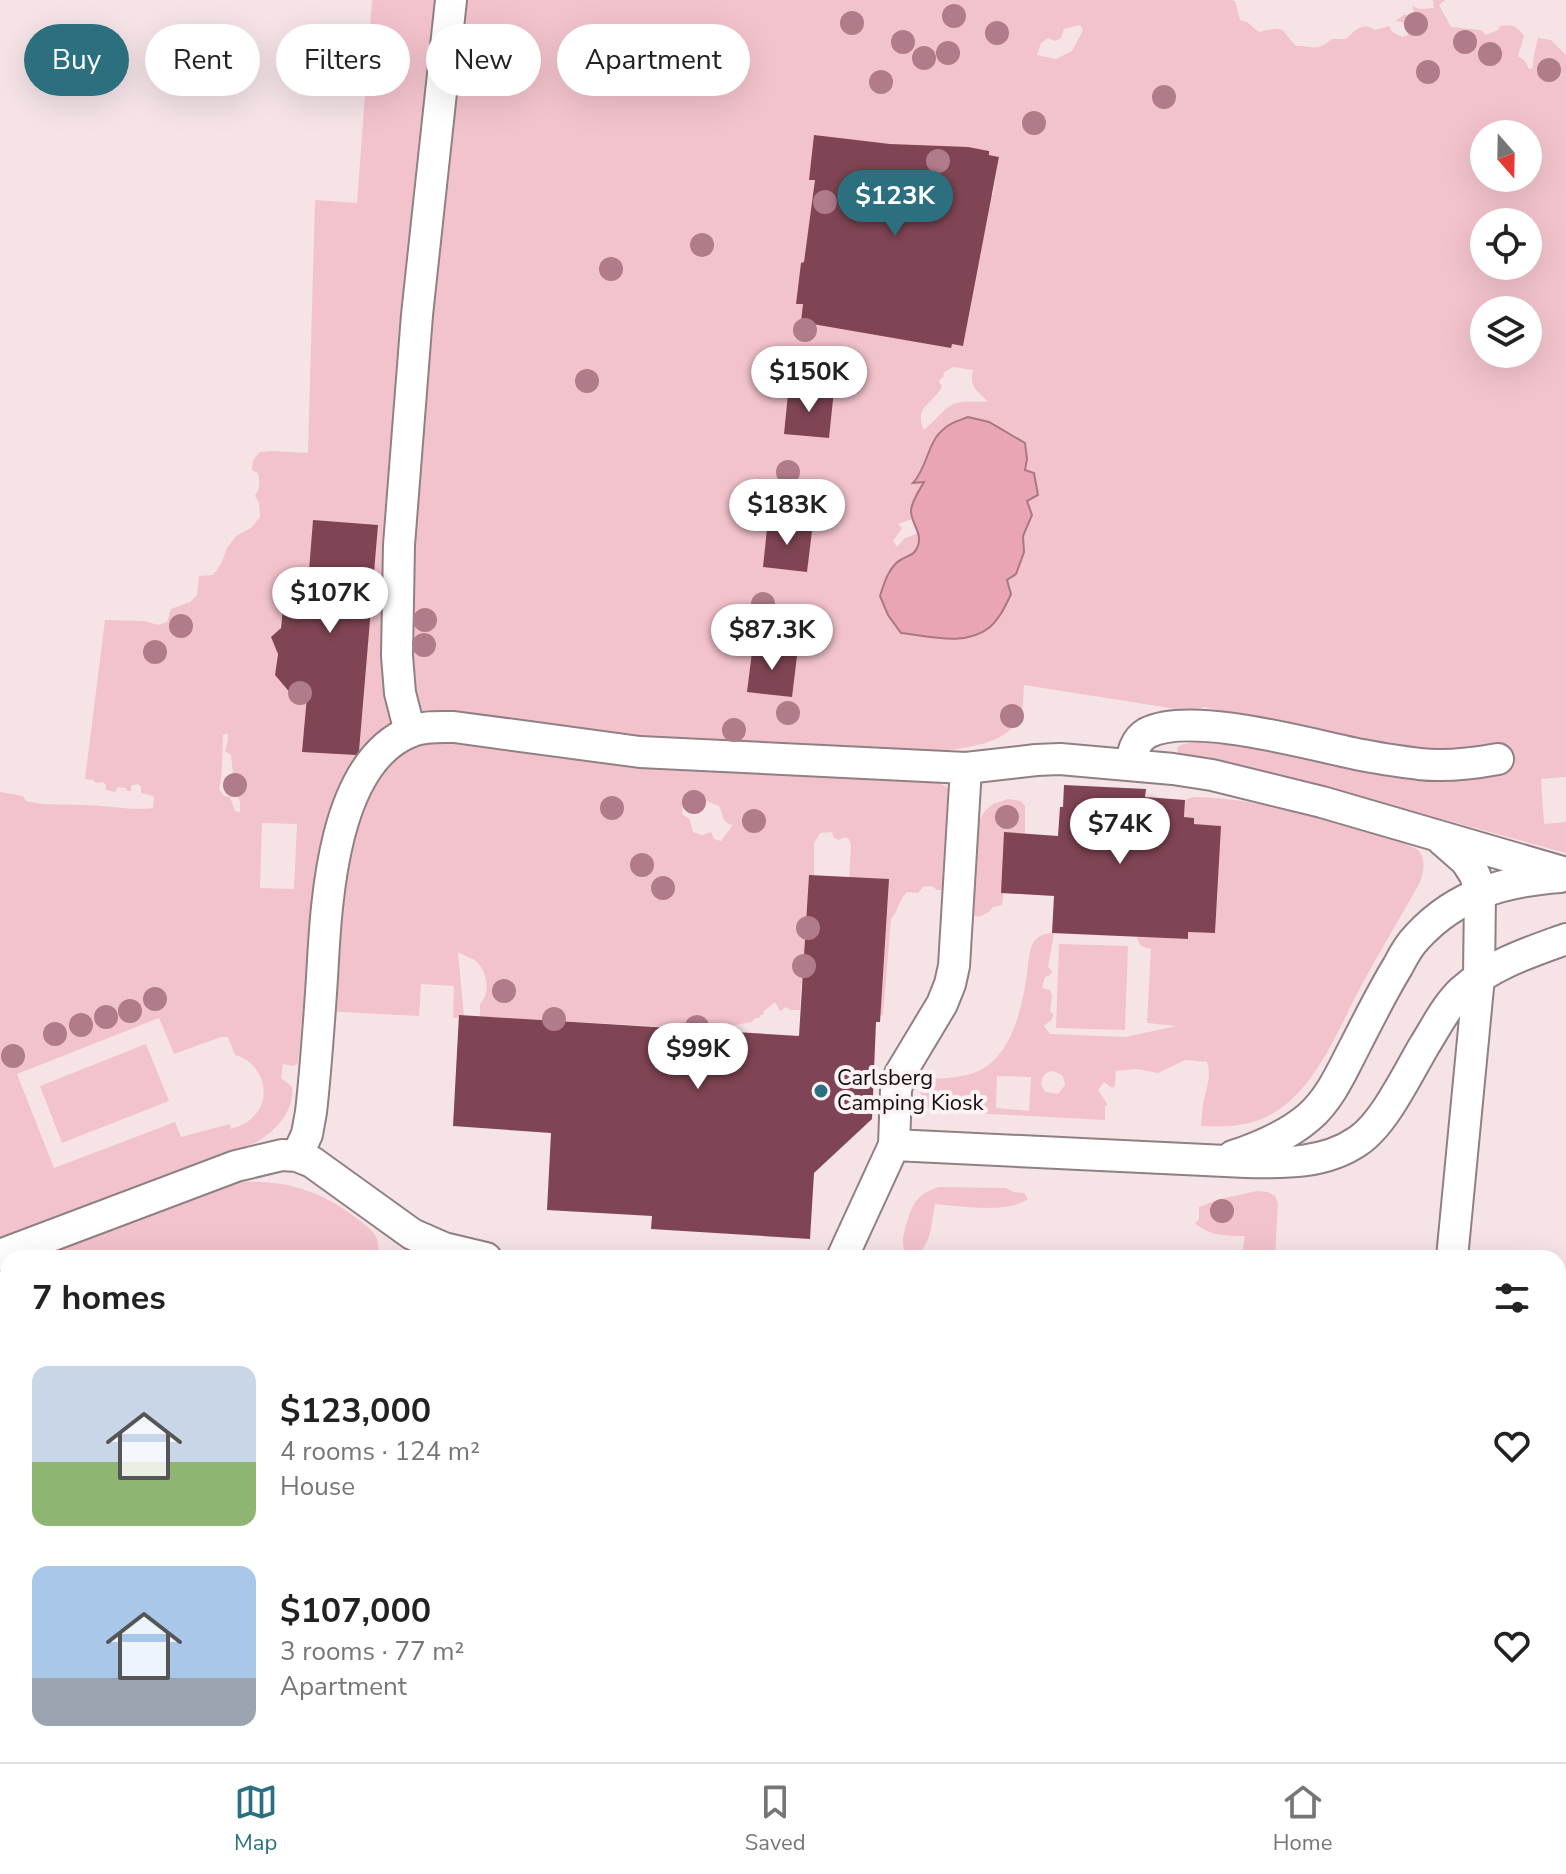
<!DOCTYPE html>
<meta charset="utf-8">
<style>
body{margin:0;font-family:"Nunito Sans",sans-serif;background:#f2f2f2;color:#222;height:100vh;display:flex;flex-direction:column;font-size:30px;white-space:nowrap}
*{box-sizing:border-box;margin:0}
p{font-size:26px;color:#767676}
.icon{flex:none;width:44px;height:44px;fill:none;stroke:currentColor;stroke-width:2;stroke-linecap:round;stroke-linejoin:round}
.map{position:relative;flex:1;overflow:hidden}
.sheet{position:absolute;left:0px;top:1250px;width:1566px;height:512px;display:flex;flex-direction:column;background:#fff;border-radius:24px 24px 0 0;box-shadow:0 8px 32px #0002}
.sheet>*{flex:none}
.guide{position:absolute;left:24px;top:24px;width:800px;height:72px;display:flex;gap:16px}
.needle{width:52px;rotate:160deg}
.controls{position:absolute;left:1470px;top:120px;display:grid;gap:16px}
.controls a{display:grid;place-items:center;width:72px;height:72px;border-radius:50%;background:#fff;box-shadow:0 8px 32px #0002;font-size:40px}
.price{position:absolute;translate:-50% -68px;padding:0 18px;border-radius:28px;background:#fff;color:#222;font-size:26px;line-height:52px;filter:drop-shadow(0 2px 4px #0008)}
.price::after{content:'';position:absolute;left:50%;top:48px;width:24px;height:18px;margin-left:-12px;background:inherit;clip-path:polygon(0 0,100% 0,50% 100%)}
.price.current{background:#2c7080;color:#fff}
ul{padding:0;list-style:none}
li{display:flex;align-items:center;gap:24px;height:200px;padding:0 32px}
li span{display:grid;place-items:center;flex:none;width:224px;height:160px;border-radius:16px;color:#555}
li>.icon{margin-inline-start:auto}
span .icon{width:96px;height:96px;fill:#fffc;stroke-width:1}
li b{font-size:34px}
h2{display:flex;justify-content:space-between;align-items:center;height:96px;padding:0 32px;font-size:34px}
.pill{padding:0 28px;border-radius:36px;background:#fff;box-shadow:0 8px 32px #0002;font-size:28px;line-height:72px}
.pill.current{background:#2c7080;color:#fff}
.menu{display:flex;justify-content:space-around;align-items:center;height:112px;border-top:2px solid #e0e0e0;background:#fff;font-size:22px;color:#767676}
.menu a{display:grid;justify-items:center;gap:4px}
.menu .current{color:#2c7080}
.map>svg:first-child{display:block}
</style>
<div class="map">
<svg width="1566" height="1762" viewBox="0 0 1566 1762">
<rect width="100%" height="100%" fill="#f5e3e6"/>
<path fill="#f3c3cd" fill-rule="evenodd" d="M372,0H1230L1235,1L1240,20L1247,22L1259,32C1286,26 1279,27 1296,46C1314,45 1315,53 1332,39H1346C1354,31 1363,21 1375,30L1389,26L1392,32L1402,37L1408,35V29L1402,22L1395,21L1405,14L1408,18L1412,16L1414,12L1412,6L1419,9L1434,8L1433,0H1445L1439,5L1451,27L1481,30L1486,35L1498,30L1500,26C1512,24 1517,26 1524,36L1518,56L1525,61L1529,69L1533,68C1532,60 1536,46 1538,38L1551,40L1566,55V777L1541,779L1544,824L1566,822V853L1300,780L1178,753L1177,748L1180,745L1198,741L1233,714L1205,707L1189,711L1024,685C1023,693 1024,702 1022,710C1014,744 969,747 942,751L939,783L947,787L950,792L945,887L942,890H937L932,886L923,887L918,893L907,892C898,901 899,910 891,919L883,1014L877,1019L849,881L851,845L849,839L845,837L839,840L834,838L832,832L820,833L814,843V879L805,985H801L800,1010H790L786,1007L780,1011L775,1002L764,1011L763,1015H760L759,1018H755L752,1022L730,1026L728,1030L480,1017V1004C491,994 487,971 476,961C472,958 463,955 458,952L464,1017L453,1018L454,986L421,984L419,1016L303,1010L298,1063L293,1066L283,1064L281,1078L292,1087C295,1111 275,1132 255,1143C247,1146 239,1148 231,1151L242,1182C285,1180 321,1191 355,1217C372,1230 382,1235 377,1258H8V1754H1084V1762H0V792L23,796L26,801C45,806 64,804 83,805C106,805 131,811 153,808L154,799L153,796L141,793V786L137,784L131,786V791H127L126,788L118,787L115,792L106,790V785L103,782L96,783L93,780L85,779L105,620L144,621L158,625L167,622L171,609L190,602L197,595L199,576L213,575L221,564L227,548L236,536L251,528L260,517L259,503L255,496C260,488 260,482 258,473L252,470L253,460L260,452L273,451L308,453L315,200L357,203ZM1080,25L1083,30L1072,51L1056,59L1037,55L1041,43L1048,38L1055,41L1061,38L1064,29ZM1484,134H1528V178H1484ZM952,148L999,157L993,195L944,186ZM1484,222H1528V266H1484ZM970,309L963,346L915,337ZM1484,310H1528V354H1484ZM953,367L973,370C969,389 978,390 988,402C946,400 953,404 924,430C913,407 934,403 942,387L939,381L944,376L943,373ZM793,383L831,386L826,435L788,431ZM968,417L989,422L1016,436L1027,459L1025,471L1027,501L1032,515L1023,536L1024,552L1007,580L990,627C958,643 934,637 901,633L911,556L919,546V533L905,538L897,547L893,541L902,528L898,524L912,519L911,507L924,482H914L921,474L935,438ZM772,516L809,519L804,567L770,530ZM311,573L275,675L278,650L274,634L280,629L284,596L296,597ZM758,640L795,644L794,659L751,688ZM227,733L228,739L225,751L231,755L233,774L237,785L236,791L240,802V812L235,811L230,797L224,796L219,789C223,774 222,751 223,735ZM697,797L719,806C724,816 721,822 733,825L721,841L714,839L711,832L702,835L693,832L690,820L682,814L683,804L687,799ZM262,823L297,824L294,889L260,888ZM159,1018L174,1054L221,1037H228L235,1055C261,1061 274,1096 254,1116C248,1123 239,1126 231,1129L230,1124L181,1137L175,1122L54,1168L17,1074Z
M1193,797C1211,797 1230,799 1248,802C1271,806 1409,839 1419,851C1427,861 1423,876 1418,886C1399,920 1378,954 1360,988C1335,1035 1311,1103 1256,1121C1237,1127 1220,1127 1201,1126C1202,1119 1202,1111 1203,1104C1206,1089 1212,1077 1207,1062L1185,1060L1158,1073L1136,1069L1116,1071L1115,1086L1112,1088L1104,1082L1098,1090L1108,1105L1105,1106V1120L934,1111L926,1107C921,1097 917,1087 924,1077C936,1080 949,1078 961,1076C1007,1070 1020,1018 1026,980C1028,969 1028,953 1033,943C1038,935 1046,933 1054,933L1048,967L1052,971L1050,975L1045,977L1042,988L1050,990L1052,996L1050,1011L1053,1014L1052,1019L1044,1026L1050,1034L1125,1037L1177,1026L1147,1023L1151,949C1143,947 1139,947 1137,937L1187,939L1188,932L1215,933L1220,826L1194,824V818L1184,817L1185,800ZM1051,1071C1061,1073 1064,1075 1065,1085L1058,1094L1046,1092C1038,1085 1041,1074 1051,1071ZM997,1076L1031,1077L1029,1111L996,1108Z
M1008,799L1021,801L1025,806V834L1001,893H1004L1002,905L993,907L989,912L979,917L974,916L972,912L976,828L979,821L985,811L993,804Z
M1059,944L1128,946L1125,1030L1056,1028Z
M146,1044L169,1101L62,1143L40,1086Z
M940,1187L1005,1188L1014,1192L1024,1193L1028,1199C1008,1214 960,1206 935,1204C931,1223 932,1251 911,1256C906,1253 904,1252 903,1245C902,1235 910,1208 917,1200C923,1193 931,1189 940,1187Z
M1257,1191L1268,1192L1275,1196L1278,1203L1275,1258H1241L1245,1236C1226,1236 1209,1236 1195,1223L1199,1219V1207L1220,1199Z
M1121,1754H1551L1552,1762H1121Z"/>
<path fill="#eaa5b4" stroke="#aa7882" stroke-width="2" d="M968,417L989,422L1025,443L1027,459L1025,470L1034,473L1038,495L1027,501L1032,515L1023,536L1024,552L1016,574L1007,580L1011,594C1006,605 1000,618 990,627C966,647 929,636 901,633L888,615L880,596C884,583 889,566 902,559C909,555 914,555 917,548C924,534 911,524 911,511C911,502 919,491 924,482L913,483C928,467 927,441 945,428C951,422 961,420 968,417Z"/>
<path fill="#804554" d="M814,135L890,144L968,147L989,151V155L999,157L963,346L952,344L951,348L801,322L803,304H796L801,263L804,262L815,180H809Z
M834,390L829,438L784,434L788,394Z
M768,519L812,531L807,572L763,567Z
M313,520L378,525L359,751L356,755L302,752L307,696L292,695L275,675L278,654L271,637L281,628L284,596L296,597L298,571H309Z
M753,644L797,656L792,697L747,692Z
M1064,785L1146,789L1145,797L1185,800L1184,817L1194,818V824L1221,826L1215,933L1188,932V939L1052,933L1054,896L1001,893L1004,832L1058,836L1060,807H1063Z
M809,875L889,879L880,1022H876L872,1119L814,1173L810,1239L651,1229L652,1216L547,1210L551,1133L453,1126L459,1015L799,1036Z"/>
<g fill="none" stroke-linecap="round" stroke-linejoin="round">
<g stroke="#908083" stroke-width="34">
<path id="service" d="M410,732L400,693L397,656L399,545L417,315L451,0
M1131,764C1133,752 1135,740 1147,733C1190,711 1304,743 1352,753C1374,758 1397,761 1419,764C1446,767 1471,764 1498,759
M1442,840L1466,861L1475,875L1480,892L1479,977L1452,1258
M894,1145L1246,1162C1284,1163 1325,1164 1358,1141C1384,1124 1408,1073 1424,1046C1436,1027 1446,1006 1462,991C1492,964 1530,952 1566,939
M297,1156L307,1134L311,1112C316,1068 319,1023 322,978C326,907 331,762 412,731C425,726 440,727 454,727L640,752L966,768L1036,760L1060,759L1173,769L1212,775L1322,802L1566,873
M1233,1156C1260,1147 1287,1136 1309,1117C1330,1099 1342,1071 1355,1046C1369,1019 1382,992 1398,966C1403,956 1410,944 1418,936C1457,894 1505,881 1560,877
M0,1255L236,1166L282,1155L297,1156L312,1162L412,1234L444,1248L486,1258
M842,1258L894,1145L896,1090L900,1074L942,1004L950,984L954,966L966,768
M1473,1754L1479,1762"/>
</g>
<use href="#service" stroke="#fff" stroke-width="30"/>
</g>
<g fill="#b07c8a">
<circle cx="954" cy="16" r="12"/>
<circle cx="852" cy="23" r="12"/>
<circle cx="1416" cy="24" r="12"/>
<circle cx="997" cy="33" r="12"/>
<circle cx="903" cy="42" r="12"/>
<circle cx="1465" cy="42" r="12"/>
<circle cx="948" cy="53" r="12"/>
<circle cx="1490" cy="54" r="12"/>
<circle cx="924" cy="58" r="12"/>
<circle cx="1549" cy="70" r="12"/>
<circle cx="1428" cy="72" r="12"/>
<circle cx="881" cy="82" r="12"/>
<circle cx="1164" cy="97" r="12"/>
<circle cx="1034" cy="123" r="12"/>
<circle cx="938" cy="161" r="12"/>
<circle cx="825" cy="202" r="12"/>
<circle cx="702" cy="245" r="12"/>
<circle cx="611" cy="269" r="12"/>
<circle cx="805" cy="330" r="12"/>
<circle cx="587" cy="381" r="12"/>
<circle cx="788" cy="472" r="12"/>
<circle cx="763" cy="604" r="12"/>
<circle cx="425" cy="620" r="12"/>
<circle cx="181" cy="626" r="12"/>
<circle cx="424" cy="645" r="12"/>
<circle cx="155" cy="652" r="12"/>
<circle cx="300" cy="693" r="12"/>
<circle cx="788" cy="713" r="12"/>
<circle cx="1012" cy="716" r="12"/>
<circle cx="734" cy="730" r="12"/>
<circle cx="235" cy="785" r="12"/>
<circle cx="694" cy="802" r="12"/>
<circle cx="612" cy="808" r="12"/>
<circle cx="1007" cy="817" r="12"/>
<circle cx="754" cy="821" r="12"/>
<circle cx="642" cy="865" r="12"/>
<circle cx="663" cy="888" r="12"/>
<circle cx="808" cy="928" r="12"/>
<circle cx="804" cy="966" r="12"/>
<circle cx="504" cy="991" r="12"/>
<circle cx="155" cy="999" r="12"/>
<circle cx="130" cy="1011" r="12"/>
<circle cx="106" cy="1017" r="12"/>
<circle cx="554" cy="1019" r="12"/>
<circle cx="81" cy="1025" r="12"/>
<circle cx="697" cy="1027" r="12"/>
<circle cx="55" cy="1034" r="12"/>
<circle cx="13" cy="1056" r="12"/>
<circle cx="1222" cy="1211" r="12"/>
</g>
<circle fill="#2c7080" stroke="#fdf2f4" stroke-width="3" cx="821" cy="1091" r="8"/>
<g text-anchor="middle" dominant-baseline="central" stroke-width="8" stroke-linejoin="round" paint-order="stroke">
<g font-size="22" fill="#140e0f" stroke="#fdf2f4" text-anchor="start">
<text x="837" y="1078">Carlsberg<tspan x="837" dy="25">Camping Kiosk</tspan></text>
</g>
</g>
</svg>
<div class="controls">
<a><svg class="needle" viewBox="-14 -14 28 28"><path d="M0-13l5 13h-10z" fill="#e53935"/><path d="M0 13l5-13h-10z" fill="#767676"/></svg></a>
<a><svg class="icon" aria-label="locate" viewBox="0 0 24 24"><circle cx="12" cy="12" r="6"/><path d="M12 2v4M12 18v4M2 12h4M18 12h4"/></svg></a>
<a><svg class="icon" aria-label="layers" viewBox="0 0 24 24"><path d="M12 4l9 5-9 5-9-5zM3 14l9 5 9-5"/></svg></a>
</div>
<b class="price current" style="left:895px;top:238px">$123K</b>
<b class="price" style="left:809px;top:414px">$150K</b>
<b class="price" style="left:787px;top:547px">$183K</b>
<b class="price" style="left:330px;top:635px">$107K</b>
<b class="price" style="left:772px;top:672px">$87.3K</b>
<b class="price" style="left:1120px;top:866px">$74K</b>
<b class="price" style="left:698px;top:1091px">$99K</b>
<div class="guide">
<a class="pill current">Buy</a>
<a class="pill">Rent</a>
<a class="pill">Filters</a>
<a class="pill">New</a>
<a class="pill">Apartment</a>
</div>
<section class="sheet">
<h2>7 homes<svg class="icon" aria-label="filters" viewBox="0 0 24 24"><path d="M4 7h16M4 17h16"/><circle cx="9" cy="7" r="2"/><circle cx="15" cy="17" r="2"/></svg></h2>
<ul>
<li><span style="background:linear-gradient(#c9d6e8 60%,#8fb573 0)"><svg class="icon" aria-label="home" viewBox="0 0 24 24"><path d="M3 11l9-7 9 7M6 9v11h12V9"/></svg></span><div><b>$123,000</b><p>4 rooms · 124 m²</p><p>House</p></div><svg class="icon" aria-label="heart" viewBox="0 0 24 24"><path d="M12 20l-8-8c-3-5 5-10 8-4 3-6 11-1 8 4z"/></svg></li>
<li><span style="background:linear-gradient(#a9c7e8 70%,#9aa5b1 0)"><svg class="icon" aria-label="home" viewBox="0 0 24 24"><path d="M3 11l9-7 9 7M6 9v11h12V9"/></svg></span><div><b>$107,000</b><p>3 rooms · 77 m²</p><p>Apartment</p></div><svg class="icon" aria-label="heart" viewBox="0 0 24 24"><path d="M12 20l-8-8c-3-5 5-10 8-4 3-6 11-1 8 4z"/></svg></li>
</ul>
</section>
</div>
<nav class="menu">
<a class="current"><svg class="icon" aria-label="map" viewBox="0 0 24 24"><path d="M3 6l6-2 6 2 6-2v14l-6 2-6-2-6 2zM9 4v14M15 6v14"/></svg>Map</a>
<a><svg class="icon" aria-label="saved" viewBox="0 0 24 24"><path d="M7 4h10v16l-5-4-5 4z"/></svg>Saved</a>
<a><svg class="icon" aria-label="home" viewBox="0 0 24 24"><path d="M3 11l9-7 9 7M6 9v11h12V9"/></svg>Home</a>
</nav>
